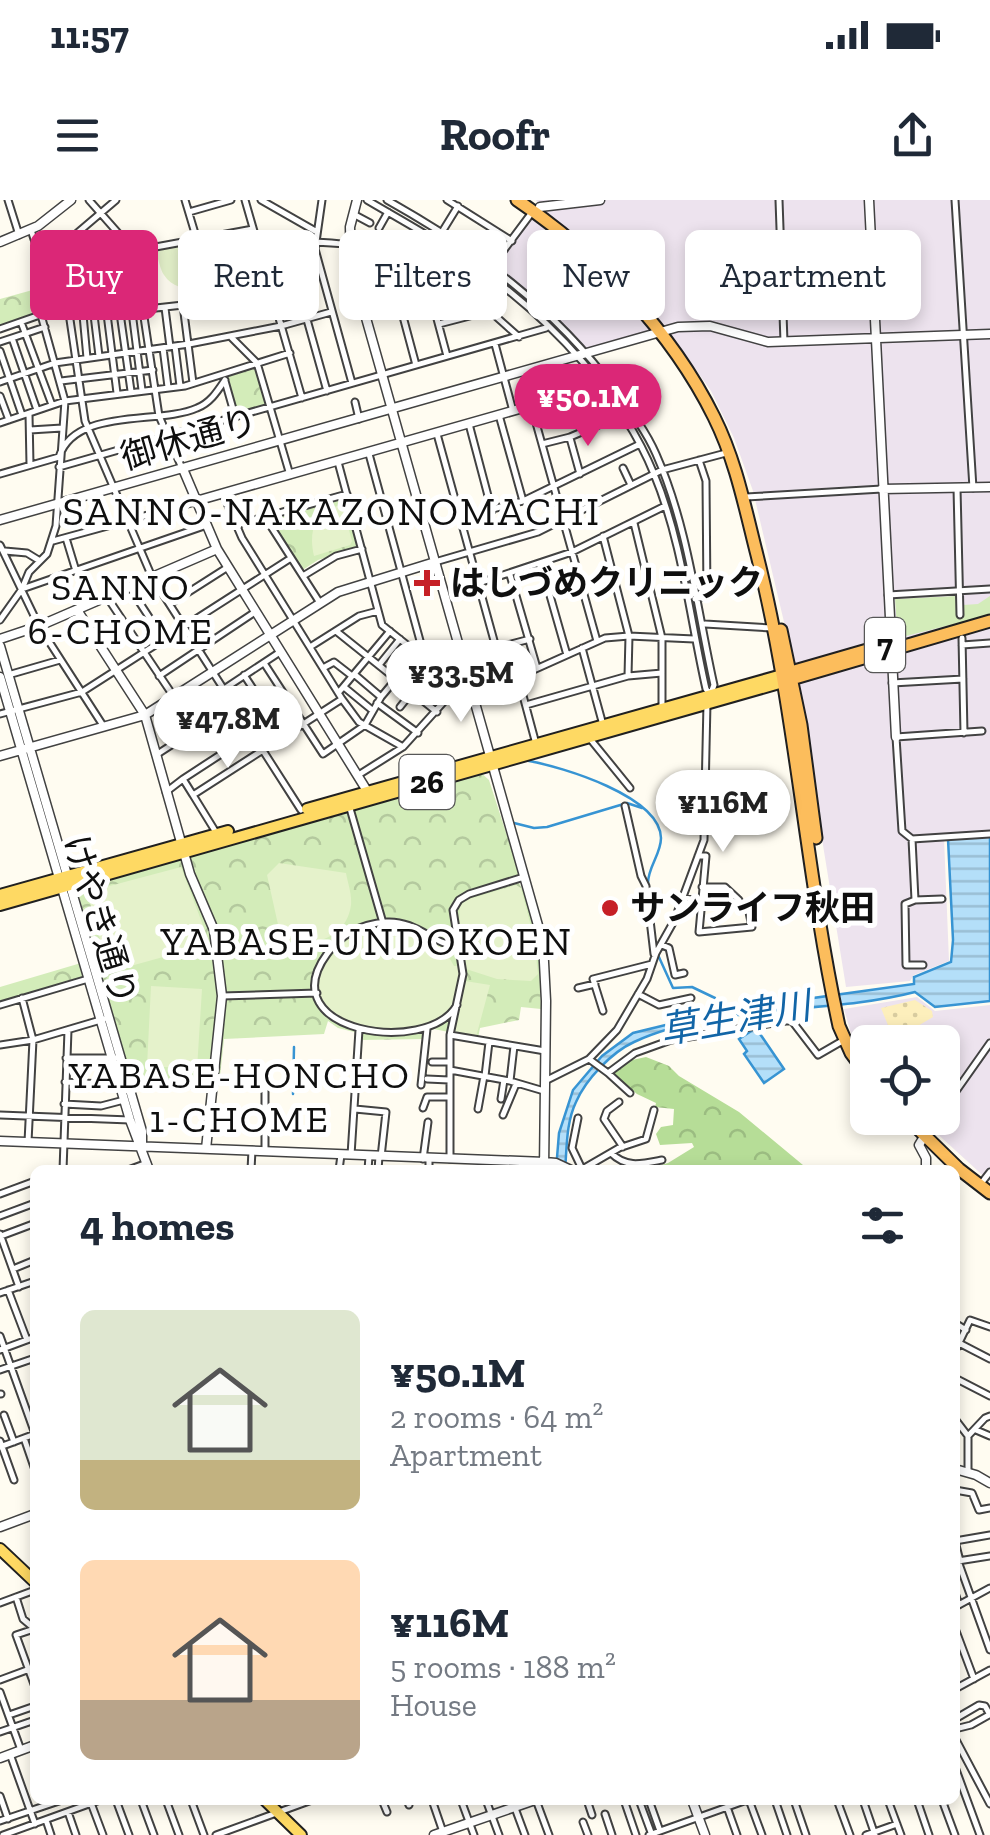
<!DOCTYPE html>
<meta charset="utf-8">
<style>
body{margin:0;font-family:"Zilla Slab","Noto Sans JP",serif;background:#f6f6f7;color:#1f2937;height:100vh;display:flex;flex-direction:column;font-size:38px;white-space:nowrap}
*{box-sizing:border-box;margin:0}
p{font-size:32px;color:#747a83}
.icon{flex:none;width:55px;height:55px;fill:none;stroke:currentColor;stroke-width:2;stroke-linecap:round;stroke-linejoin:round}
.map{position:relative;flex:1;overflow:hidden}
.sheet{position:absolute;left:30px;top:965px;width:930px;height:640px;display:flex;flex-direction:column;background:#fff;border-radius:15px;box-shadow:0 5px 15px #0003}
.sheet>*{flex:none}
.top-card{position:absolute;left:30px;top:30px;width:930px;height:90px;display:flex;gap:20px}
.buttons{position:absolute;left:850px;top:825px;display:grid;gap:20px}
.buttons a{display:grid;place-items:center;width:110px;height:110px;border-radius:15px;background:#fff;box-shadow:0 5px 15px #0003;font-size:50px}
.price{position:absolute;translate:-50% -85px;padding:0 22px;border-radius:35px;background:#fff;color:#222;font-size:32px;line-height:65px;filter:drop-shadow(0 2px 5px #0008)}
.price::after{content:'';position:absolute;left:50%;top:60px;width:30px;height:22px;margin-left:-15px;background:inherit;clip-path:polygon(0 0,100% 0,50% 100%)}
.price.selected{background:#db2777;color:#fff}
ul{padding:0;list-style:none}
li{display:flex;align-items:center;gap:30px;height:250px;padding:0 50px}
li span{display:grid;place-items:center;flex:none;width:280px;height:200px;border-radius:15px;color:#555}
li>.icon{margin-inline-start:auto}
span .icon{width:120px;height:120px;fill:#fffc;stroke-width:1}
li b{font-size:42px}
h2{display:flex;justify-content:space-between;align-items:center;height:120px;padding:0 50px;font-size:42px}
.chip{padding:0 35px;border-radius:15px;background:#fff;box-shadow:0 5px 15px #0003;font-size:35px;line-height:90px}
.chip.selected{background:#db2777;color:#fff}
.status{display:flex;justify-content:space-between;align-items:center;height:70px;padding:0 50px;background:#fff;direction:ltr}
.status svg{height:28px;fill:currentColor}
header{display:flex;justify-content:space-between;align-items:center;height:130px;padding:0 50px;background:#fff;font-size:45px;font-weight:800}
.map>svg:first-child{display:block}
</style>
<div class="status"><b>11:57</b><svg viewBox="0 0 49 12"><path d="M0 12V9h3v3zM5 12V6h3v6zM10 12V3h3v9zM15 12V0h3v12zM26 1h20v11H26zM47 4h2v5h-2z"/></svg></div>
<header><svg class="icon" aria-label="menu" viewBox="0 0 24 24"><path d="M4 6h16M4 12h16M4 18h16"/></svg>Roofr<svg class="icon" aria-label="share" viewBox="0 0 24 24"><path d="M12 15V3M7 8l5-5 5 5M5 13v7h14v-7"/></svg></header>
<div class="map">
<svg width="990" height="1635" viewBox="0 0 990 1635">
<defs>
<pattern id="forest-crowns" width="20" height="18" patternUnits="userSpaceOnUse" patternTransform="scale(2.5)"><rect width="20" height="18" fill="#b6dd97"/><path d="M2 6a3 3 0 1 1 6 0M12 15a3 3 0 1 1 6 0" fill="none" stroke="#9bbc81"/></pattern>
<pattern id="sand-dots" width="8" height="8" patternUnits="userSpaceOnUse" patternTransform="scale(2.5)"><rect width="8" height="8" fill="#fdefbc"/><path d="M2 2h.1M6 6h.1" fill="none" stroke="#d8cca0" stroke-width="1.8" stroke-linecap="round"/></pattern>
<pattern id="park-crowns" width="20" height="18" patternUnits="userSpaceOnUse" patternTransform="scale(2.5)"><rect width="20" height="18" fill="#d3ecb9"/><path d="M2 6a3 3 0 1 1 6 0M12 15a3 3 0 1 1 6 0" fill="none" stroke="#b4c99e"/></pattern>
<pattern id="water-rules" width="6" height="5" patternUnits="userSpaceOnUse" patternTransform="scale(2.5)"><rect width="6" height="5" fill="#b4dff9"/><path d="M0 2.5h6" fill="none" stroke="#9abed4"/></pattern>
</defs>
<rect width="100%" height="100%" fill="#fffcf1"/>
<path fill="#ede3ee" d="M536,0H990V633L944,638L949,761L914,775L910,781L846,787L793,460L753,291L734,238L711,191L667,129L584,152L490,65L538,4Z
M917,797L935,811L990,805V982L920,918H942V842H868L867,863L852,837L844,809Z"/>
<path fill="#d3ecb9" d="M956,396L958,417L963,416V405L978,404L990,396V415L906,436L897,427L895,399Z"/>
<path fill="url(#forest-crowns)" d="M646,857L669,866L679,876L739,912L809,970H644L668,963L694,947L692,943L660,945L656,934L661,927L673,925L674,909L655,907L656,903L637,894L613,874L632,860Z"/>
<path fill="url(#sand-dots)" d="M915,800L932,811L933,817L894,840L881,808Z"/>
<path fill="url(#park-crowns)" d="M425,67L481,111L441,121Z
M47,86L53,109L0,127V99Z
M257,163L269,206L235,216L225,173Z
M342,298L345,299L357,348L318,360L301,371L268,320L270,317Z
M479,571L489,580L519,673L516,678C540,714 540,766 541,809L521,807L519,820L480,828L478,838L434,829L426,832V839L363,840L362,834L338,828L328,821L324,834L224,839L219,886L130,881L76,686Z
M81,763L85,776L0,801V787Z"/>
<path fill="#e5f2cb" d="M219,39L229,79L225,87C206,91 176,94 164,75C160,69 158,58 156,51Z
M342,305L352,341L350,345L314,356C308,331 315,309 342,305Z
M279,663L346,673C348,684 352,694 351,705C347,739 308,750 281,738L267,675Z
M181,667L210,744L109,772L87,692Z
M516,685L521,688L534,738L538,774L531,781L497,779L466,769L459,729L460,706L466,700Z
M389,725C419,728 441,740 454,766H458C462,791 452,819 424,828C415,831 401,829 392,829C354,828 310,821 320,770C343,744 349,730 389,725Z
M465,781L490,785L476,837L453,832Z
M151,786L202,789L197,869L147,866Z"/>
<path fill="url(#water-rules)" stroke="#3794d3" stroke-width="2.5" d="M990,636V801L935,807L915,792C826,815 719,803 634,842C612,852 586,879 576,902C566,923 567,947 565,970H556L559,933L573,890L602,856L633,833L727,810L914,784V777L951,762L953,740L948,639Z
M756,828L784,869L764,883L744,854L747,851L739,839Z"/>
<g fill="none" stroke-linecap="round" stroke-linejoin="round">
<path stroke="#3794d3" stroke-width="2.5" d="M529,561C562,567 660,596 661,638C661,654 648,667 648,683
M514,623L534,628L547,627L627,603L642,608
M658,755L673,788L692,787L715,798L718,806
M293,894L294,847"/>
<g stroke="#424242" stroke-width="9">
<path id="minor" d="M8,0L19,35
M89,0L134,51L159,216L182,268
M185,0L197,40
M245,0L302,198
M261,0L317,32
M322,0L315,49L352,183
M367,0C406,23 447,45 484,72C553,122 622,195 654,274C682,341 690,419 706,489L710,494
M387,0C476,50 554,107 615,190C630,210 646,231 656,254C688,326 697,409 714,485L711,493
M447,0L512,41
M779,0L784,142
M955,0L973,288
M189,12L231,0
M355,15L370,23
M379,28L388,12
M31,30L57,109
M442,32L458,6
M78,33L107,72
M256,41C311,41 367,41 419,62C456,77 489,111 519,137
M285,41L327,191
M386,53L416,165
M42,63L116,0
M422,63L447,156
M423,64L437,41
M492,66L533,11
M165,108L170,147
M57,109L93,115L183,105L193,183
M132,112L142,190
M69,113L85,221L152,377L301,610
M120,113L131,191
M107,114L117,193
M83,115L87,158
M94,115L99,156
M21,122L52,205
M439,124L489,111
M0,129L57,109L134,51L253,29
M12,138L37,210
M232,138L257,163L290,275
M0,142L45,127
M495,144L513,211
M175,146L180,186
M163,148L168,187
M0,151L22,215
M61,181L153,170
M225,181L235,216
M0,182L55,163L189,144L281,126L331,112
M0,196L9,220
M355,202L359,219
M531,205L597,441
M29,214L30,265
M499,215L523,301
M0,223L65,201L185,186L290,153
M469,224L492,311
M30,230L62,228
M437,234L501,466L518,477L536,544
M570,238L580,274
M542,244L570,237L622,215
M338,262L382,425L460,487
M59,267L546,128
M623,268L631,285
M0,274L59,257C75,207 159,225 197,208C210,203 217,192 225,180
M957,288L960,415
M223,294L242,338L342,499L359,522L403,547
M746,297L882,289
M265,317L320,403
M459,318L523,301L640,244
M634,323L662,438V506
M236,325L347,294
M603,336L629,436L628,476
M66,338L76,371
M53,341L195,302
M0,345L39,426L104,527
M5,351L27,353L40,361
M435,362L538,332L662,270L726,253
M541,364L567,455
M510,375L537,468
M303,376L336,356L362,349
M479,383L572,352L665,306
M130,388L164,440
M22,389L207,325
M888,395L990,389
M107,397L174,497
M695,399L707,396L706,281L699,260
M170,404L228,367
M0,420L22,389L29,372L47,354L56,326L65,201L41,115
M705,424L772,428
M336,431L437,512
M962,438L964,533
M962,445L990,443
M310,447L359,416L378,411
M496,448L530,439
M582,448L603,525
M264,463L323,554L365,525L381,497L422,448L369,254
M379,465L400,439
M323,468L334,462L352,476
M354,474L381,497
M8,475L60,460
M244,475L284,536
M159,476L255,412
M518,477L605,438L629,436L694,439
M892,483L963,479
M344,487L372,510
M224,489L280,452
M339,492L390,431
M377,503L418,533
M526,505L628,476L662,473
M400,507L412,492
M0,514L82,492L291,358
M982,531L896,537L902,631L912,639L990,634
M591,540L630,588
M156,555L233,505
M360,574L403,547L468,475L500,466
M183,579L252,534
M166,592L183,579L193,595L342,499
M193,595L217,634
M349,605L383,723
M625,606L641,676L646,686L654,754
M912,639L915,700L905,704L906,765H923
M702,687H725L739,700
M682,697C703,704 733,697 748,707L752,727L699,732L706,656H698
M915,700L942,699
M662,745L669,748L675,775L684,773
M578,788L595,784
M638,794L659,805L691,798
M222,796L317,793
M22,798L33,840L28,942
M0,805L88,779
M457,805C427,857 270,832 327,754C341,734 362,724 386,722C417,720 435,746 458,746
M603,811L593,779L652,764
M450,835L545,851
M0,845L33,840L104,819
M66,858H121
M589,859L608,873L635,853L671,840L786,821H792L818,855L844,840
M432,862H449
M450,870L510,881L514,846
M608,873L630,893
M485,876L489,842
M427,879L449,880
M265,881V951
M510,881L544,891
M545,881L589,859L617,830L647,779L656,753L674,721L704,640L707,503
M65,882L102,884L119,880
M143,883L213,886
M421,885L427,829
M501,899L504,880
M619,902L607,911L604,919L623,947
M64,904L101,906L124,900
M423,908L427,897H448
M355,909L386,912L381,957
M478,909L484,876
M942,911L990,843
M0,915L130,920
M503,915L516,884
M578,918L572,948L582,969
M928,930L938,918
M611,953C626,968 641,964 662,960
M351,955L359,830
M423,959L428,922
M450,959V835L463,774L453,710L459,700L469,694L524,677
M63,970L68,830
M128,970L147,963
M251,970L252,950
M339,970L341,955
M368,970L369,956
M378,970L379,956
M429,970V959
M581,970L619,948L646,939L654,910
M983,981L990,972
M0,994L35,981
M0,1016L35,1003
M0,1034L19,1087
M1,1036L33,1024
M13,1069L35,1060
M8,1090L27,1140
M0,1093L35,1081
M955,1123L966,1130
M0,1136L35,1234
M959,1143L990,1159
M0,1150L35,1137
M955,1151L970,1120L990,1127
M0,1170L35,1158
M955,1178L990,1196
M0,1194H1
M4,1215L14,1242
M955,1219L968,1236V1271
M976,1230L990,1236
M968,1236L985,1218L990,1216
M24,1238L35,1270
M0,1241L14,1280
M0,1247L35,1234
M955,1290L972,1293L979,1310L990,1308
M955,1341L990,1335
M955,1341L960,1361
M958,1361L990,1450
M958,1361L990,1356
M955,1393L959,1405
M16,1397L23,1419L35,1429
M0,1403L35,1390
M955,1407L990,1388
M34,1429L16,1435L35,1487
M956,1431L974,1479
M0,1480L35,1467
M955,1489L990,1470
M0,1492L21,1550
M9,1515L35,1506
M955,1519L979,1505L985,1506L990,1515
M955,1529L971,1525L989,1515
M0,1532L35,1520
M955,1538L990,1604
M10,1554L35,1624
M955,1567L980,1635
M0,1596L8,1619
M116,1600L129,1635
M141,1600L154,1635
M166,1600L179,1635
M191,1600L204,1635
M382,1600L387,1612
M407,1600L409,1605
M432,1600L443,1632
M461,1600L474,1635
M486,1600L499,1635
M512,1600L525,1635
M536,1600L549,1635
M587,1600L592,1615
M624,1600L636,1635
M639,1600L652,1635
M649,1600L660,1631
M749,1600L762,1635
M775,1600L787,1635
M794,1600L806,1635
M837,1600L850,1635
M863,1600L875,1635
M888,1600L901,1635
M917,1600L929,1635
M942,1600L955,1635
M91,1603L103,1635
M727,1607L737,1635
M68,1612L76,1635
M605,1614L612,1635
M46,1620L51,1635
M0,1621L62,1600
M583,1622L588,1635
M3,1635L100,1600
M216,1635L312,1600
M649,1635L747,1600
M866,1635L897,1624"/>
</g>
<g stroke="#424242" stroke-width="11">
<path id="tertiary" d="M357,0L350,27L351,65L543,743L546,801L544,970
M869,0L896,537
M540,7L600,0
M0,42L38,26L71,0
M183,269L217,349L369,594
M882,289L990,287
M196,301L600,186
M0,320L678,127L710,126L768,142L990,134
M77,410L145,515L190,674L214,730L222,796L206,949
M0,439L39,426L217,349
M0,446L142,931V946
M0,477L130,920L149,970
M0,556L145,515L338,392L435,362
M0,941L545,962L556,963L571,970
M926,970V958L919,945L928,930
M955,1269L976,1275L990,1283
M0,1327L35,1314
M0,1558L35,1545
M692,1600L705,1635
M434,1635L535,1600"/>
</g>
<g stroke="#202020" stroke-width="14">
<path id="primary" d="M307,609L782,475
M0,695L228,631
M0,705L783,482
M0,1349L35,1382
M265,1600L301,1635"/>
</g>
<g stroke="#202020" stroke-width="15">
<path id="trunk" d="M517,0C597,54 671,130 714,217C736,261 745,308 757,355C796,509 805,670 839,826L851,853L868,876
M781,430L801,525L816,638
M791,472L888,444
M788,480L990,421
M907,918L959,969L990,993"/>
</g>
<use href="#minor" stroke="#fff" stroke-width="5"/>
<use href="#tertiary" stroke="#fff" stroke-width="8"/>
<use href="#primary" stroke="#fed963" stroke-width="10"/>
<use href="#trunk" stroke="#fcbd5c" stroke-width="11"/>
</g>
<g fill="#c62028" stroke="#fff" stroke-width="4">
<path d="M422 368h10v10h10v10h-10v10h-10v-10h-10v-10h10z"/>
<circle cx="610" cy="708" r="10"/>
</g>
<g text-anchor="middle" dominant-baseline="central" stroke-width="10" stroke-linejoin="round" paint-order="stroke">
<g fill="#fff" stroke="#575757" stroke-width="2.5">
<rect x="865" y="418" width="40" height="54" rx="8"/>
<rect x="399.5" y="555" width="55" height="54" rx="8"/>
</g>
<g font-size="32" font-weight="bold" fill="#0f0f0f">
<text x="885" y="445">7</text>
<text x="427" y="582">26</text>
</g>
<g font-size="35" fill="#0f0f0f" stroke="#fff">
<text transform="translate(189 239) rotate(-16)">御休通り</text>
<text transform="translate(100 720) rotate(73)">けやき通り</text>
</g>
<g font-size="35" font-weight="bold" fill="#0f0f0f" stroke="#fff" text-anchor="start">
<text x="450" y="383">はしづめクリニック</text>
<text x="630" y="708">サンライフ秋田</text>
</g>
<g font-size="38" letter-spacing="2.5" fill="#0f0f0f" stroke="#fff">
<text x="121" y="387">SANNO<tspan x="121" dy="44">6-CHOME</tspan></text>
<text x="240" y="875">YABASE-HONCHO<tspan x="240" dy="44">1-CHOME</tspan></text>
</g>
<g font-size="38" font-style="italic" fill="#1265a7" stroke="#fff">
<text transform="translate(735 818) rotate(-10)">草生津川</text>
</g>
<g font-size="40" letter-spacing="2.5" fill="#0f0f0f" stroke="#fff">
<text x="332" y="311">SANNO-NAKAZONOMACHI</text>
<text x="367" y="741">YABASE-UNDOKOEN</text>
</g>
</g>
</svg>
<div class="buttons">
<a><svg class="icon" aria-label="locate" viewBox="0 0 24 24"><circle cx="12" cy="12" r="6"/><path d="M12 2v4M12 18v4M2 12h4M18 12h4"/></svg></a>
</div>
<b class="price selected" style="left:588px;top:249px">¥50.1M</b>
<b class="price" style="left:461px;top:525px">¥33.5M</b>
<b class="price" style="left:228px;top:571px">¥47.8M</b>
<b class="price" style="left:723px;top:655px">¥116M</b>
<div class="top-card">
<a class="chip selected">Buy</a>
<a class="chip">Rent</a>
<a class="chip">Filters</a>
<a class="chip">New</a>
<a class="chip">Apartment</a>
</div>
<section class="sheet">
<h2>4 homes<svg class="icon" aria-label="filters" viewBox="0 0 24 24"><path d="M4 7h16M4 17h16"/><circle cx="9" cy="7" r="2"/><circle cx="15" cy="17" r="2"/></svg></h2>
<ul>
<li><span style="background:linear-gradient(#dfe7d0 75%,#c2b280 0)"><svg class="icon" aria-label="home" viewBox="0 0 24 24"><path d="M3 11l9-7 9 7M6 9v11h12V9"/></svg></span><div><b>¥50.1M</b><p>2 rooms · 64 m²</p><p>Apartment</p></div></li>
<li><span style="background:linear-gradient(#ffd9b3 70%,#b9a48a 0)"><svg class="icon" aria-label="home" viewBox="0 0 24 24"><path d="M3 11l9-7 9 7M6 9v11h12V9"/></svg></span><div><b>¥116M</b><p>5 rooms · 188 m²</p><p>House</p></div></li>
</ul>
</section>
</div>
